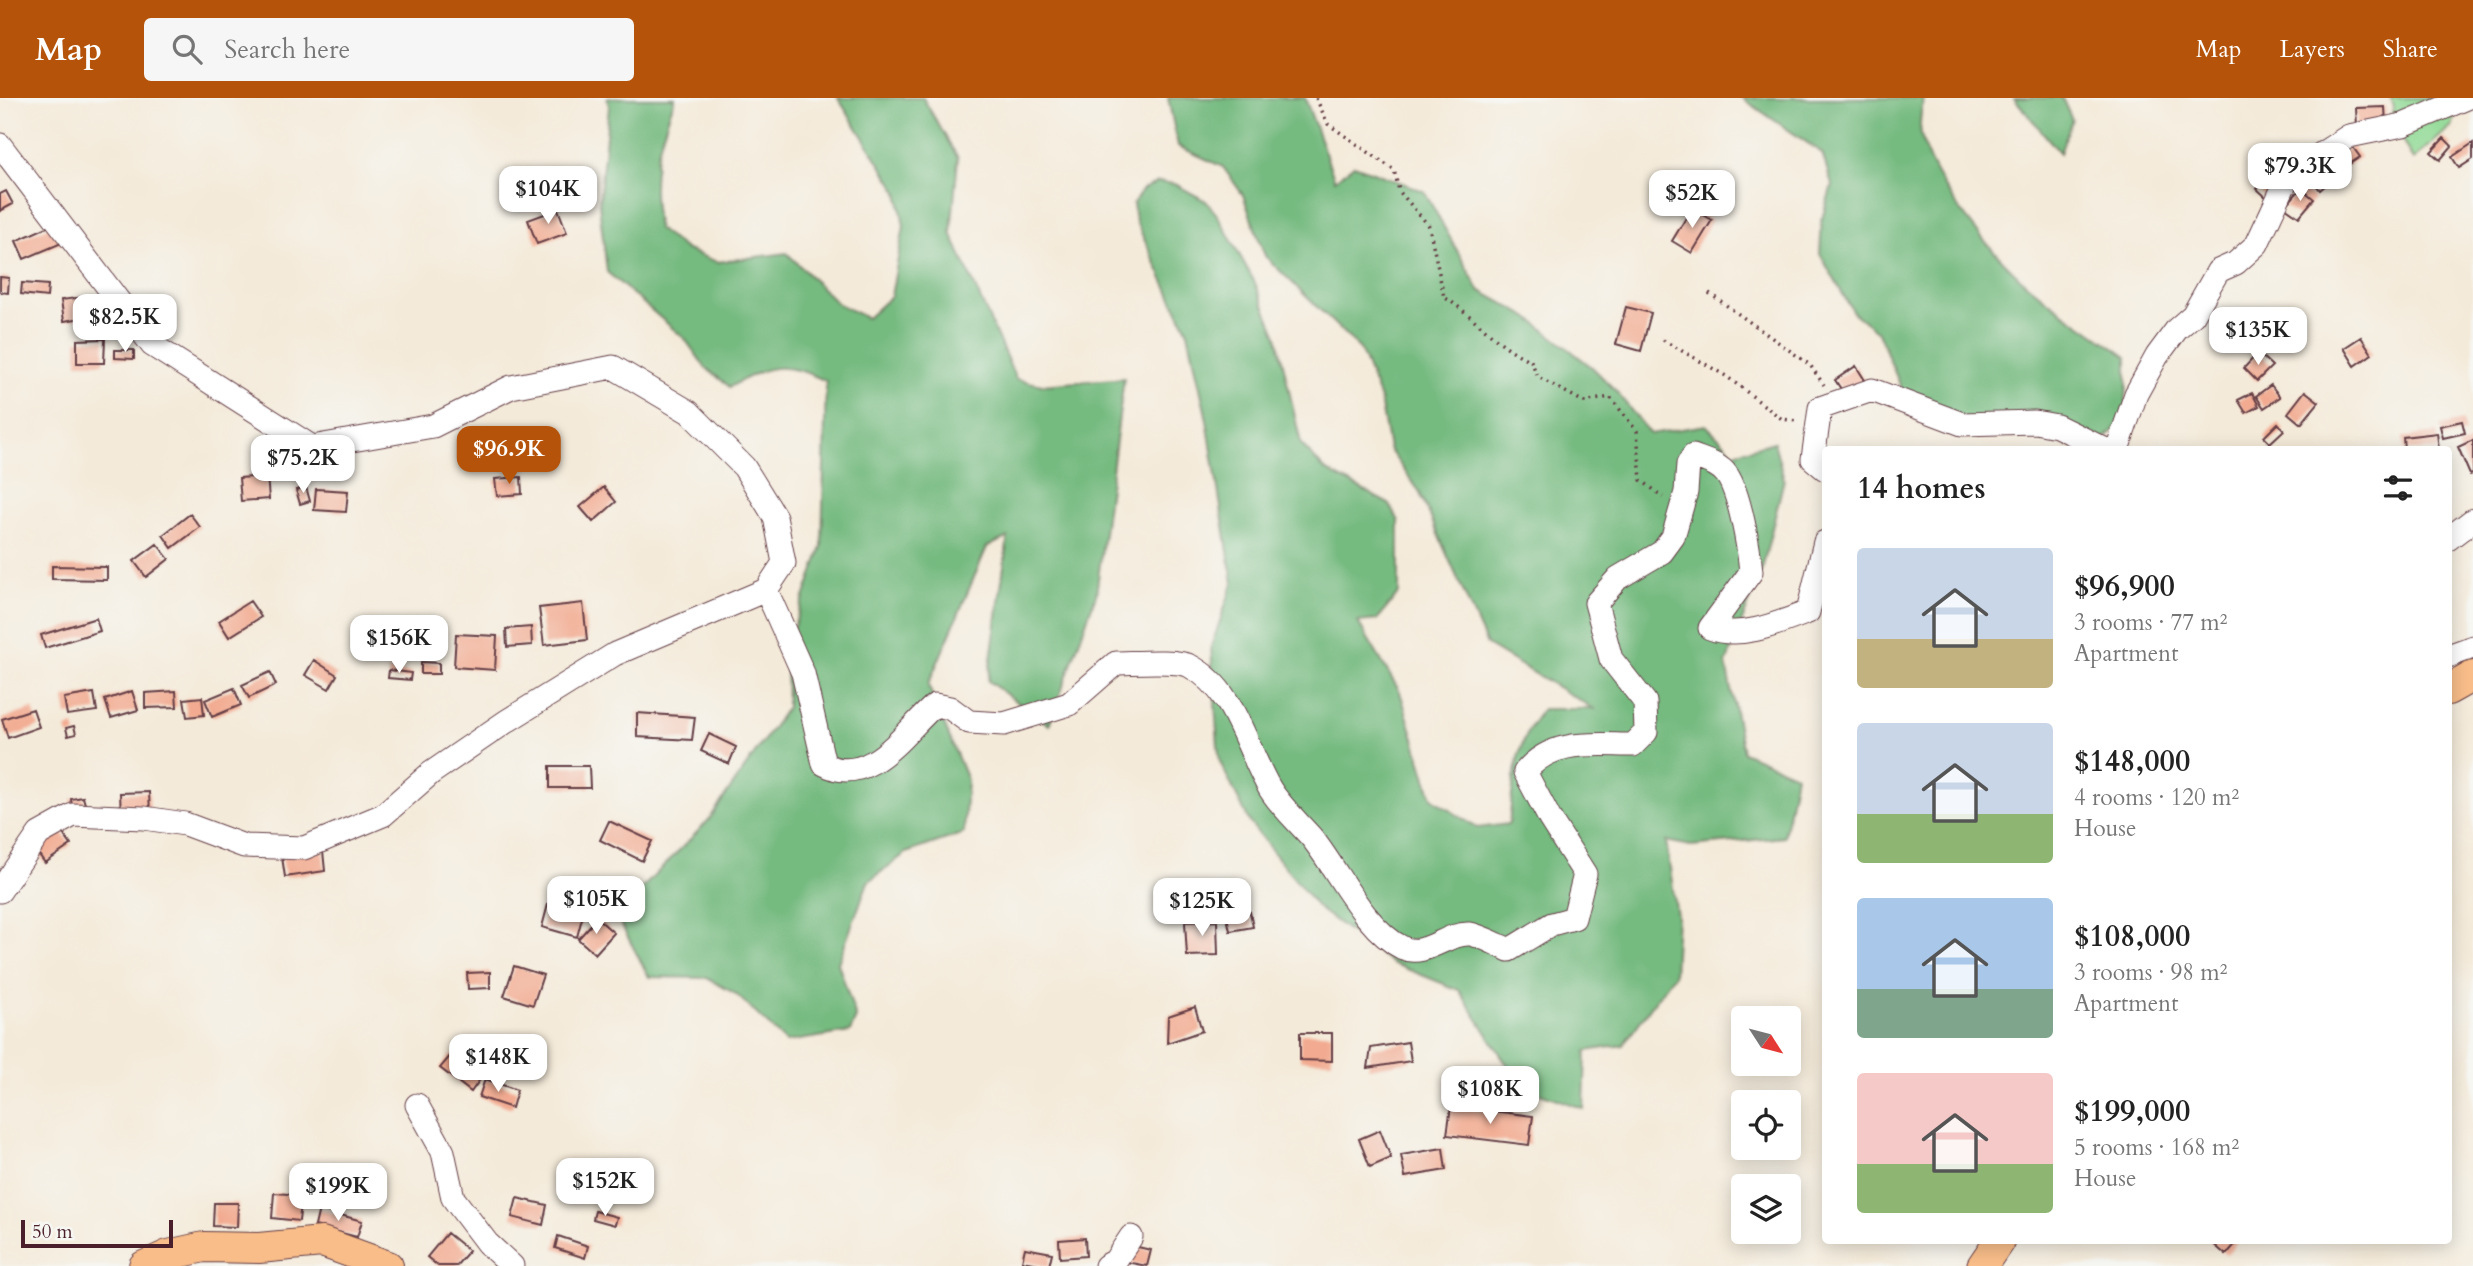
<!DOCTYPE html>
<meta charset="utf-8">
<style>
body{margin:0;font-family:Cardo,serif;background:#f6f6f6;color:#222;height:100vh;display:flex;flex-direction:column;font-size:26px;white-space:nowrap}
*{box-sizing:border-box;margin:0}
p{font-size:23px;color:#767676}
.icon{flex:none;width:38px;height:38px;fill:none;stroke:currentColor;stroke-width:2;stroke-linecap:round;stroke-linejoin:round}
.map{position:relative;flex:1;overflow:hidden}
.drawer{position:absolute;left:1822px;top:348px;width:630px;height:798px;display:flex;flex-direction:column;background:#fff;border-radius:7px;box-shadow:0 4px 18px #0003}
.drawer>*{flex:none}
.needle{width:46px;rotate:126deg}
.fabs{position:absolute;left:1731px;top:908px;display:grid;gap:14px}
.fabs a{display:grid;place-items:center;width:70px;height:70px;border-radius:7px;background:#fff;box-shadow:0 4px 18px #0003;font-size:35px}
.scale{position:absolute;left:21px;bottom:18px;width:152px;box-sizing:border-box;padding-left:7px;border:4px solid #4a1f2b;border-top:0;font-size:19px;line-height:24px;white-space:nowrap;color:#4a1f2b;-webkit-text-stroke:5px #f6f6f2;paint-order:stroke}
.price{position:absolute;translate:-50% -60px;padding:0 16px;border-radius:14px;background:#fff;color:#222;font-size:23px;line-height:46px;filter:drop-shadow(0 2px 4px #0008)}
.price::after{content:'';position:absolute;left:50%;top:42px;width:21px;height:16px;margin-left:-10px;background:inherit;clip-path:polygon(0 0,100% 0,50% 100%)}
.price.active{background:#b45309;color:#fff}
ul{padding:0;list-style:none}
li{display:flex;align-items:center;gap:21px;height:175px;padding:0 35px}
li span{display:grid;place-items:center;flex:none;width:196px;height:140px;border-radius:7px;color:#555}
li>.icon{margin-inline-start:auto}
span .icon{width:84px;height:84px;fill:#fffc;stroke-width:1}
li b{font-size:30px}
h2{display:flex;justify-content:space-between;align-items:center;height:84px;padding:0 35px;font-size:30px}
header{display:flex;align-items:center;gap:42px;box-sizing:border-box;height:98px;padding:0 35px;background:#b45309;color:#fff}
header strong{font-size:33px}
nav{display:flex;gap:38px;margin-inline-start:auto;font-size:24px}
.search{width:490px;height:63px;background:#f6f6f6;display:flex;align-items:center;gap:18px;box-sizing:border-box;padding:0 24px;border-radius:7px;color:#767676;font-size:26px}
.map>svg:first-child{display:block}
</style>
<header>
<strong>Map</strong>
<div class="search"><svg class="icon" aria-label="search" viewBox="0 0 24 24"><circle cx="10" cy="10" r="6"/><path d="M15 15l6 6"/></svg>Search here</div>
<nav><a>Map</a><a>Layers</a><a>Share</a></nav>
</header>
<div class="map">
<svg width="2473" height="1168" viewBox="0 0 2473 1168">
<rect width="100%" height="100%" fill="#f6f6f2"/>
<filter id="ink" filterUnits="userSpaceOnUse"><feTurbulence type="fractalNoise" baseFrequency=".0143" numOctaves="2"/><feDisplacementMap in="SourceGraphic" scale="14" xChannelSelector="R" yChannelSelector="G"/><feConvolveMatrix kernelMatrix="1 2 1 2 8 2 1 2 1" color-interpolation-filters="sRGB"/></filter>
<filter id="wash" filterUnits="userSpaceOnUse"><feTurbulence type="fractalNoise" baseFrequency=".00686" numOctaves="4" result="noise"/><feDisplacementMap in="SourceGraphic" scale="28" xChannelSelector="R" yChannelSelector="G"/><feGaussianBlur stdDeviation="1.57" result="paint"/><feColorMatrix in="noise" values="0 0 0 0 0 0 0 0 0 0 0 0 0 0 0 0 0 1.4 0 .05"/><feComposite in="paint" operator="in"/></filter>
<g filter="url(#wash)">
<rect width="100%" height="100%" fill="#f4ead9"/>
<path fill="#92da96" stroke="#6e7c60" stroke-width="2" d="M2390,0H2460L2452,28L2413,62L2392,23L2393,8Z"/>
<path fill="#75ba7f" stroke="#606c55" stroke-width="2" d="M607,0H675C657,52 648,76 658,131L687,152L717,164L787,155L838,206L867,220L891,198L904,128L898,94L838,0H923L958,60L951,135L1016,281L1042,287L1124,280L1096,497L1049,627L988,583L1008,439L987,449L928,587L967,682L964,735L906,755L868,784L838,865L856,920L850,934L786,944L736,896L707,880L649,879L616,817L708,723L787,609L786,560L790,539L822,449L826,283C783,263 770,266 730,289L705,269L685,241L607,174L599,106L609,8Z
M1168,0H1305L1335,82L1354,67L1424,93L1479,192L1528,219L1593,270L1615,292L1650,336L1706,327L1734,355L1774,344L1784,381L1763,468L1726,566L1743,654L1796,677L1784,739L1691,748L1666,743L1677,818L1674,877L1623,947L1586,953L1584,1011L1521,988L1459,892L1392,865L1318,810L1250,725L1220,664L1218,648L1211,549L1233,485L1207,322L1188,234L1136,124L1133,106L1143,91L1158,84L1175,86L1206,103L1218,118L1255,185L1277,238L1301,346L1325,372L1389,406L1399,423V495L1377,522L1358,524L1400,594L1432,700L1477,730L1509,726C1514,682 1513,647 1543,611H1594L1487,547L1419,393L1389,351L1380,301L1360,251L1265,158L1243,97L1223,69L1178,48Z
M1742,0H1923C1922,9 1920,18 1920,27C1922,75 1991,155 2027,186C2058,213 2094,235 2127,259C2127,291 2131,322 2103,342L1965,322L1903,294L1878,234L1853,214L1820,156L1822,121L1832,87L1822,55Z
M2014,0H2062L2072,22L2060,55Z"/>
<g id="blocks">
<path fill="#f2aa90" d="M2385,9L2386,26L2357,28L2356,10Z
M2444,40L2452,48L2440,62L2431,54Z
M2473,45V61L2459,70L2452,59Z
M2352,48L2360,59L2345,69L2337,59Z
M2324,68L2334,80L2320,92L2310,79Z
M2270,75L2281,84L2267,100L2257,91Z
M2301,90L2314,101L2299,119L2285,109Z
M6,93L13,106L0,113V96Z
M1692,110L1712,122L1692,155L1672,143Z
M558,111L567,135L537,146L528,122Z
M56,125L64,144L24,161L16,143Z
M0,179L9,180L8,195L0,194Z
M22,185L48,187L47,199L21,196Z
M91,198L94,218L64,223L61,202Z
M1626,209L1651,215L1641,253L1616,246Z
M2257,219L2270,225L2260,249L2247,243Z
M2361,239L2372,256L2355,268L2344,250Z
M105,241L104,265H77V242Z
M115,252H134V261L115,260Z
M2258,255L2272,268L2257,283L2244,270Z
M1856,268L1866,284L1845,297L1835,282Z
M2271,287L2280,299L2264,310L2256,298Z
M2305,293L2319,304L2301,326L2288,315Z
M2252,295L2259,308L2246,315L2238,302Z
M2462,323L2465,335L2443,340L2440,328Z
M2278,325L2284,332L2270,345L2264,339Z
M2437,335L2439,352H2404L2403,339Z
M2473,342V376L2470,377L2458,349Z
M267,378L269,401L241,403L239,380Z
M521,379L522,396L497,398L495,381Z
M306,389L310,403L300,406L296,392Z
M604,389L616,404L593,424L580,409Z
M316,391L348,393L346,414L314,412Z
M190,416L200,429L172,450L163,437Z
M157,446L169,461L146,479L134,463Z
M52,468L107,469V482L52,481Z
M250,503L261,519L229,539L219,523Z
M583,505L587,542L544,547L539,510Z
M96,520L100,533L45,550L41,537Z
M531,529L532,547L507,549L506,531Z
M456,536L497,538L495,572L454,569Z
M314,562L337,577L329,591L305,577Z
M421,564L439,565V576H421Z
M389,572L411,575L410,582L388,580Z
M270,574L276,587L249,600L242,587Z
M234,590L241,607L212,619L205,602Z
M132,593L138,612L111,620L105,602Z
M176,593L177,609L145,610V595Z
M94,595L97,613L67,617L64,600Z
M202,599L204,617L187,619L184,601Z
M33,611L39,629L8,640L2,621Z
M637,615L695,619L692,642L637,639Z
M74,628L76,636L68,638L66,630Z
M709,636L736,649L729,666L701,653Z
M550,668H589L590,690H550Z
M149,694L150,715L121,716L120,695Z
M83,699L85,706L72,709L71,701Z
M609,723L652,743L642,763L600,742Z
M59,730L71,747L45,765L33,748Z
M323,753L325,773L285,779L282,759Z
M551,795L586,805L577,839L542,829Z
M1250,814L1253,829L1230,833L1227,819Z
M597,820L614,835L595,856L578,841Z
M1217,823L1218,857L1187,858L1185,824Z
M514,868L543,877L533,907L504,898Z
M490,874V890L468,891L467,875Z
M1195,909L1202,933L1167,945L1168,918Z
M1300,935H1332V963L1300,962Z
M1408,944L1411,963L1368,970L1371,950Z
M451,957L481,980L471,994L440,970Z
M485,981L517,992L512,1010L479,999Z
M1451,1008L1533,1018L1529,1047L1447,1037Z
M1380,1032L1391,1060L1370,1069L1359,1041Z
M1443,1050L1446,1072L1405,1079L1401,1057Z
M274,1095L302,1097L299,1123L272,1120Z
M517,1100L547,1107L543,1127L512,1119Z
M214,1105H238L237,1129L213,1128Z
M319,1111L362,1123L357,1139L315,1128Z
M595,1113L617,1119L615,1127L593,1121Z
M447,1135L469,1153L456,1168H438L427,1159Z
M558,1138L588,1148L585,1160L555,1150Z
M1085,1140L1086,1158L1060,1160L1059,1142Z
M2210,1143H2238L2226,1157Z
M1129,1147L1151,1152L1147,1168L1126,1164Z
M1025,1150L1052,1155L1049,1168L1022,1163Z"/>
</g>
</g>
<g filter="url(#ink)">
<use href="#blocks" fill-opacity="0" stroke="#643d45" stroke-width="2"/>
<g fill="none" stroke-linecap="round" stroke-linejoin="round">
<g stroke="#643d45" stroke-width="25">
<path id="minor" d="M0,47L152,247L312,349L433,328L511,289L613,269L689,314L744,369L775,419L784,465L766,492L615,556L507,623L431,675L383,717L304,750L244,748L185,726L144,720L73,717L39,736L0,793
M2113,352L2119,346L2136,296L2157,258L2177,231L2193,217L2218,173L2236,165L2257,146L2289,77L2349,38L2403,27L2467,0
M1825,371L1813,361L1820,310L1872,292L1962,326L2035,324L2057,328L2106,352
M2448,441L2473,422
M766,492L803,575L824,666C870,691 906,631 935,607L950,610L969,624L1004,626L1069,606L1116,565C1132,565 1177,561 1190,568C1236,592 1245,649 1270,691C1281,709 1298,724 1312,740C1338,772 1365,832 1403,850C1426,860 1447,834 1470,836C1482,838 1498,847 1509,852L1552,826L1574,820L1585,776L1550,721L1525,674C1552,640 1594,647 1633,647L1646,634L1645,604L1611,561L1596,505L1618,480L1662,454L1673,439L1686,394L1688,366L1693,358C1706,363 1719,366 1727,377C1740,396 1749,451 1751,474L1710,530C1740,542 1779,525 1808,514L1825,444
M2448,558L2473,549
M417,1007L443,1054L453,1100L487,1145L512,1168
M1106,1168L1115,1163L1131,1139"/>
</g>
<g stroke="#643d45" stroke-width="32">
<path id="major" d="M2448,592L2473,578
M144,1168L168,1157L204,1149L259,1150L322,1144L388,1168
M1982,1168L1999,1143"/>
</g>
<path stroke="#643d45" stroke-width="3.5" stroke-dasharray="2 5" stroke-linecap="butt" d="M1316,0L1328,26L1394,72L1399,93L1429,128L1444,199C1475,218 1497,248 1531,263L1538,279L1584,304L1610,299L1637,333L1641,382L1663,399
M1709,195L1810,267L1824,287
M1663,242L1726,278L1782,321L1796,323"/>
<use href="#minor" stroke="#fff" stroke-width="23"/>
<use href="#major" stroke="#f8bd89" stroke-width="30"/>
</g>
</g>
</svg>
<div class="fabs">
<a><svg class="needle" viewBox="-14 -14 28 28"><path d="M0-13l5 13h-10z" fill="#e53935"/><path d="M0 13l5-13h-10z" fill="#767676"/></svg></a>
<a><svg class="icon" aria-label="locate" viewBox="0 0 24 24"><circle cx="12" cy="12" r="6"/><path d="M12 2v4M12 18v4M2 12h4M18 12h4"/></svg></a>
<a><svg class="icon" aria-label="layers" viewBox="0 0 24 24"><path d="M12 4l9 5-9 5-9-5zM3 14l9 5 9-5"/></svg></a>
</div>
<div class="scale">50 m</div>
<b class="price" style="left:2300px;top:105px">$79.3K</b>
<b class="price" style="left:548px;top:128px">$104K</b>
<b class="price" style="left:1692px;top:132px">$52K</b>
<b class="price" style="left:125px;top:256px">$82.5K</b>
<b class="price" style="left:2258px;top:269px">$135K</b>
<b class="price active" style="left:509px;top:388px">$96.9K</b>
<b class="price" style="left:303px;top:397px">$75.2K</b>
<b class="price" style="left:399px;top:577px">$156K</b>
<b class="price" style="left:596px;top:838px">$105K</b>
<b class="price" style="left:1202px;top:840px">$125K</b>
<b class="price" style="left:498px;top:996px">$148K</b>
<b class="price" style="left:1490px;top:1028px">$108K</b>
<b class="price" style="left:605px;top:1120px">$152K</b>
<b class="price" style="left:338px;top:1125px">$199K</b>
<section class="drawer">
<h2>14 homes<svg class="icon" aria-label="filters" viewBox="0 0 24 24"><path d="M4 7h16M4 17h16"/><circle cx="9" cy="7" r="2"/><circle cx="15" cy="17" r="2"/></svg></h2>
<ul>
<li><span style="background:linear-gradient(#c9d6e8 65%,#c2b280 0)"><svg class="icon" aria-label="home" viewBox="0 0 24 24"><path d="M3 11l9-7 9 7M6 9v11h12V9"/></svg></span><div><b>$96,900</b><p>3 rooms · 77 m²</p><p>Apartment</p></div></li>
<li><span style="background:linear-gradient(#c9d6e8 65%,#8fb573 0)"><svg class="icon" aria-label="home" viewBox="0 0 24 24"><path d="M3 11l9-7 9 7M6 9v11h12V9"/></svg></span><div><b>$148,000</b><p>4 rooms · 120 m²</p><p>House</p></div></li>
<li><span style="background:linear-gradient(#a9c7e8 65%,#7fa58c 0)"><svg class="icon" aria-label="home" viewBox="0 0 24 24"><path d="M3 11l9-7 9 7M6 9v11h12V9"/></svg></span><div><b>$108,000</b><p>3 rooms · 98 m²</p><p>Apartment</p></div></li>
<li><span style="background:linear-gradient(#f6c9c9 65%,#8fb573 0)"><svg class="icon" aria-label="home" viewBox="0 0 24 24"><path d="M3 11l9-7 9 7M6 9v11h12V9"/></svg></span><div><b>$199,000</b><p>5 rooms · 168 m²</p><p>House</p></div></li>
</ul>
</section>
</div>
